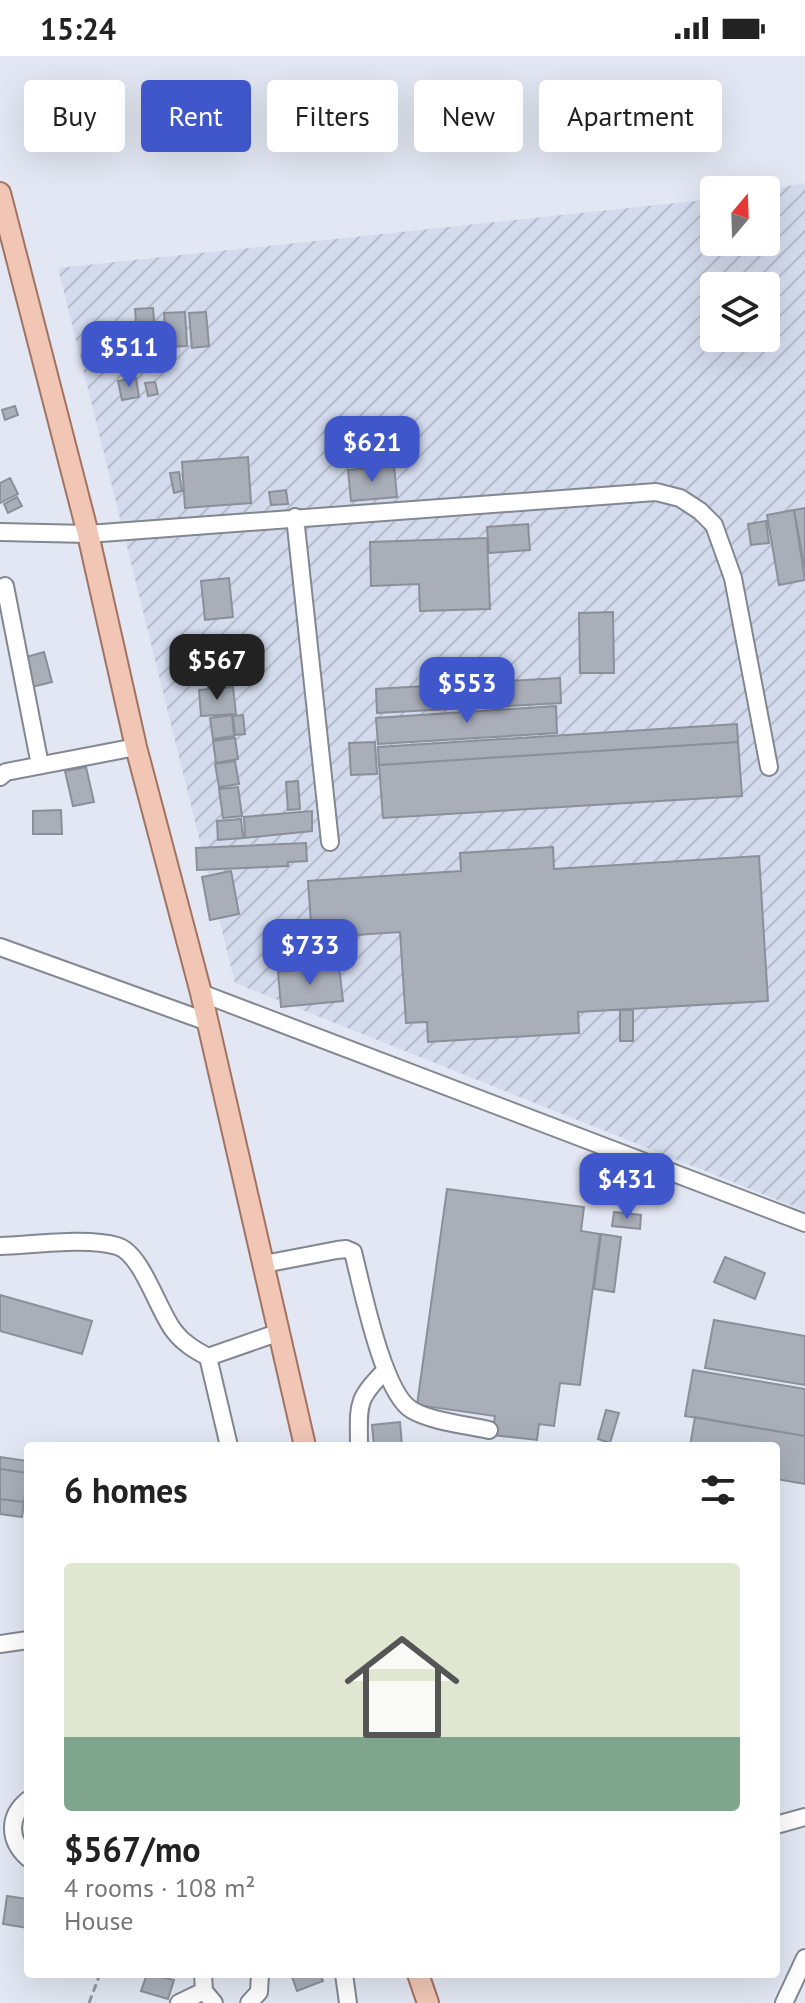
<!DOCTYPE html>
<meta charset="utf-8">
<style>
body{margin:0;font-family:"PT Sans",sans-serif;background:#f6f6f6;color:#222;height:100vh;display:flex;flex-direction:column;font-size:30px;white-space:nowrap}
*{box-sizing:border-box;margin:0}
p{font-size:26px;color:#767676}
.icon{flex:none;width:44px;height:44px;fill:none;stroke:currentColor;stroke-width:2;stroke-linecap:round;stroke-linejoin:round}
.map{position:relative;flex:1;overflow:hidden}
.side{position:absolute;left:24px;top:1386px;width:756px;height:536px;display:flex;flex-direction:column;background:#fff;border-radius:8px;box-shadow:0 8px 32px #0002}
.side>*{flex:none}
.banner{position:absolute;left:24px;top:24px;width:758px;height:72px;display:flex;gap:16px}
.needle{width:52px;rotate:19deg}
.tools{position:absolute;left:700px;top:120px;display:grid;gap:16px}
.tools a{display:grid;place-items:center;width:80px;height:80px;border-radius:8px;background:#fff;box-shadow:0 8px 32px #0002;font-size:40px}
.price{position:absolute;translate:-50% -68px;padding:0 18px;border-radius:16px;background:#3f57ca;color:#fff;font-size:26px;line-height:52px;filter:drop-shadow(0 2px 4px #0008)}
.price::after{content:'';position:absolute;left:50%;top:48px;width:24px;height:18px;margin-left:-12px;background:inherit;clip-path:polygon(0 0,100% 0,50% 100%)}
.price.on{background:#222;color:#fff}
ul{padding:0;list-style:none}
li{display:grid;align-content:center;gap:16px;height:424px;padding:0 40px}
li span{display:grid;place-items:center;height:248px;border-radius:8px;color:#555}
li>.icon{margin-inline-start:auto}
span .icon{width:144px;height:144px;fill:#fffc;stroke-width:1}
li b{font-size:34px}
h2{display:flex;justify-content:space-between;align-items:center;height:96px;padding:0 40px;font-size:34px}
.pill{padding:0 28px;border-radius:8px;background:#fff;box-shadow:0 8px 32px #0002;font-size:28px;line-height:72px}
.pill.on{background:#3f57ca;color:#fff}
.status{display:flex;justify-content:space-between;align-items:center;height:56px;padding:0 40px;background:#fff;direction:ltr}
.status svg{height:22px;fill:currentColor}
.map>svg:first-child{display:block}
</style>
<div class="status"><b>15:24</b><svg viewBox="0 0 49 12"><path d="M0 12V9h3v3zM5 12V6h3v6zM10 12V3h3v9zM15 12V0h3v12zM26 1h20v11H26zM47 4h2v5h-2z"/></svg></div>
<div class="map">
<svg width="805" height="1947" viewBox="0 0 805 1947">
<defs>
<pattern id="industrial-furrows" width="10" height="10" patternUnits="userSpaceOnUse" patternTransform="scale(2)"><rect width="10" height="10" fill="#d3dbed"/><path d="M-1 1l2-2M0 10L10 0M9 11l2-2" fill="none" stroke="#b5bccb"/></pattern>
</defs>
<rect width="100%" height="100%" fill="#e2e7f3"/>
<path fill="url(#industrial-furrows)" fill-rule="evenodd" d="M805,127V1155L235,927L58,212L714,143V186H766V134ZM714,230H766V282H714Z"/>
<path fill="#a9aeb9" stroke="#8a8f99" stroke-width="2" d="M153,252L156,291L138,292L135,253Z
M185,256L187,290L166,291L164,257Z
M206,256L209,290L192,292L189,257Z
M136,322L139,341L122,344L118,325Z
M155,326L158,338L148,340L145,327Z
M15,350L18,359L5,364L2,354Z
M248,401L251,447L185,452L182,406Z
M394,410L397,441L351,445L348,414Z
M179,416L182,435L174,437L170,417Z
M10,422L18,438L0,447V427Z
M286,434L288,448L271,449L269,436Z
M17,441L22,450L8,457L4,448Z
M805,452V514L794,454Z
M794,454L805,524L779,529L767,459Z
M766,465L769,487L751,489L748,468Z
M528,468L530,494L489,497L487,471Z
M487,482L490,553L420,555L419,528L371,530L370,486Z
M229,522L233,561L205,564L201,525Z
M613,556L614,617H580L579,557Z
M232,589L234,610L206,612L205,591Z
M44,596L52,626L32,631L23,602Z
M234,610L236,629L208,631L206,612Z
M560,622L561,647L377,657L376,633Z
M233,631L236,658L201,660L199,634Z
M556,650L557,677L378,688L376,662Z
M232,659L234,680L213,683L210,662Z
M243,659L245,678L235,679L233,660Z
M737,668L738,686L379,709L378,691Z
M235,682L238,703L216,707L213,685Z
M375,686L377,718L351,719L349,687Z
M738,686L742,740L383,762L379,709Z
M235,705L239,728L219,731L215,708Z
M86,711L94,746L73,750L65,715Z
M298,725L300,753L288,754L286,726Z
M238,731L242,760L223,762L219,733Z
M61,754L62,778H33V755Z
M312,755V775L245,782L244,761Z
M241,763L243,782L218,784L217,765Z
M306,787L307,805L288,806V810L197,814L196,792Z
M553,791L554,813L759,800L768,945L578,956L579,977L428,986L427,966L406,967L400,876L312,882L308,825L461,815L460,797Z
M231,815L239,858L210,864L202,821Z
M339,910L343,945L281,951L278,916Z
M620,954H633V985H620Z
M447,1133L584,1151L581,1175L600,1178L580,1329L560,1327L554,1370L539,1368L537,1384L492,1379L495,1360L417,1349Z
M614,1156L641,1159L640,1173L612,1170Z
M601,1178L621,1181L614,1236L594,1233Z
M725,1201L765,1217L755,1243L714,1226Z
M0,1239L92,1265L82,1298L0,1275Z
M714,1264L805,1280V1329L705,1312Z
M693,1314L805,1333V1380L685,1360Z
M606,1354L619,1357L610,1387L598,1383Z
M695,1361L805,1380V1428L776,1423V1390H690Z
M400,1366L402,1390H374L372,1369Z
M0,1401L28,1405V1417L0,1413Z
M0,1413L28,1417L24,1446L0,1443Z
M0,1443L24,1446L22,1461L0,1458Z
M7,1840L28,1843V1872L3,1868Z
M147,1918L174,1924L168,1943L141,1935Z
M291,1918H320L323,1925L297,1935Z"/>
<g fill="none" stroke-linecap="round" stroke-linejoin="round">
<g stroke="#828791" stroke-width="20">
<path id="minor" d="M295,461L330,786
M0,476L88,478L656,436L680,442L700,455L714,469L733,522L769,711
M5,530L40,709
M0,721L6,716L136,691
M0,891L208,966
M201,937L805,1167
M0,1190C32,1189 87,1181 117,1190C142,1197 158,1255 174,1275C183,1287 195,1294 208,1301L277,1277
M264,1208L337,1194L346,1193L353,1196C362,1231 383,1338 412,1354C430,1365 467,1369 489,1374
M208,1301L229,1390
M359,1390C359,1350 355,1344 385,1315
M0,1588L28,1584
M28,1744C7,1761 9,1785 28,1802
M776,1769L805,1761
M203,1918L204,1935L214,1947
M344,1918L348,1947
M179,1947L204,1935
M249,1947L259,1936L260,1918
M784,1947L805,1902"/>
</g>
<g stroke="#a17362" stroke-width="24">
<path id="major" d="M0,137L88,478L136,691L201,937L305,1390
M418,1918L428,1947"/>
</g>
<path stroke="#9397a0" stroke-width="3" stroke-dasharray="8 4" stroke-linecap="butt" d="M89,1947L100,1918"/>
<use href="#minor" stroke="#fff" stroke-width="16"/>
<use href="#major" stroke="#f1c6b5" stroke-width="20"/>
</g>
</svg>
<div class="tools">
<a><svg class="needle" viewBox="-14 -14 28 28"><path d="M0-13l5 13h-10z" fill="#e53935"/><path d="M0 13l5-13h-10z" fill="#767676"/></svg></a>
<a><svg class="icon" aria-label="layers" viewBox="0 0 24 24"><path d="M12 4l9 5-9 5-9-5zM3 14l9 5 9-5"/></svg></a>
</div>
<b class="price" style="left:129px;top:333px">$511</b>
<b class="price" style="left:372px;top:428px">$621</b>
<b class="price on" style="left:217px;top:646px">$567</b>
<b class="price" style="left:467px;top:669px">$553</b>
<b class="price" style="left:310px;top:931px">$733</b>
<b class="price" style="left:627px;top:1165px">$431</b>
<div class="banner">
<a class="pill">Buy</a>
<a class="pill on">Rent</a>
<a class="pill">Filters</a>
<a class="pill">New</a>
<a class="pill">Apartment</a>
</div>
<section class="side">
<h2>6 homes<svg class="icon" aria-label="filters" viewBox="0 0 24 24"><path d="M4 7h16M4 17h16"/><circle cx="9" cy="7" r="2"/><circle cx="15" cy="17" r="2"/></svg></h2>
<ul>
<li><span style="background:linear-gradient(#dfe7d0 70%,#7fa58c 0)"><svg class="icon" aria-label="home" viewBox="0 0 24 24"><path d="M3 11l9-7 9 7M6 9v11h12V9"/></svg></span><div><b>$567/mo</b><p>4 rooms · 108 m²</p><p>House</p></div></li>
</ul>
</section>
</div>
